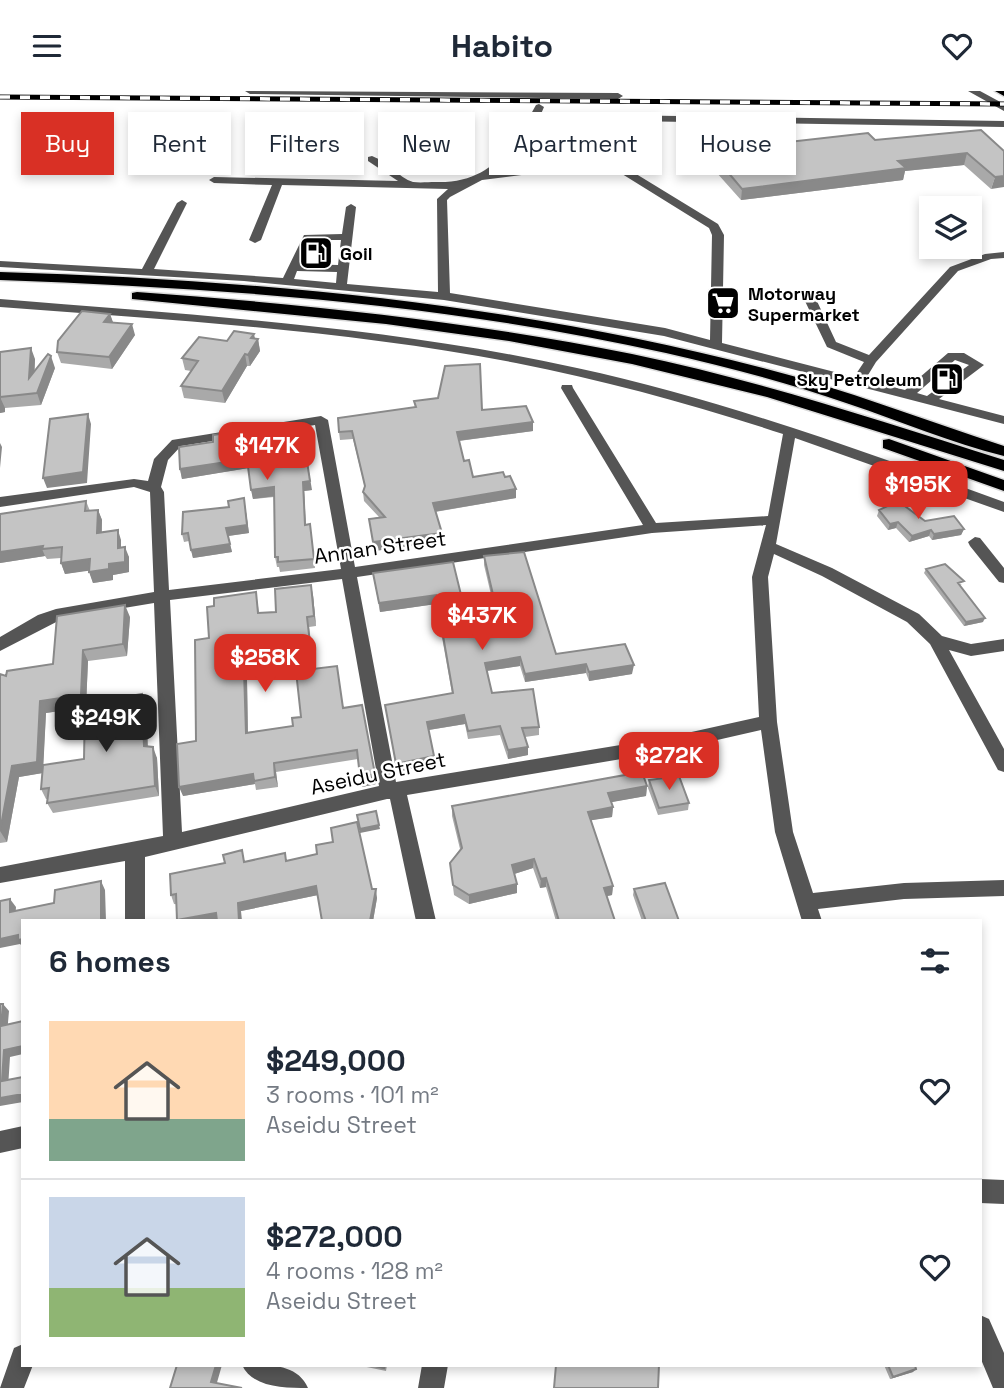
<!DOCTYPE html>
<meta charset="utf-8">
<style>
body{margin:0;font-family:"Space Grotesk",sans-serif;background:#f2f2f3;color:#1f2937;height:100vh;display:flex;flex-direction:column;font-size:26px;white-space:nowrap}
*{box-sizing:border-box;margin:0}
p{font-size:23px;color:#747a83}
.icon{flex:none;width:38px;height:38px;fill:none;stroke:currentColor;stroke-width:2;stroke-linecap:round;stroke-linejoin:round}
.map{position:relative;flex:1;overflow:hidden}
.side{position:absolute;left:21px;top:828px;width:961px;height:448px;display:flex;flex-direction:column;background:#fff;border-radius:0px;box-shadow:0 4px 10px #0003}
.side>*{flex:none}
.guide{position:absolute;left:21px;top:21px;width:962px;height:63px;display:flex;gap:14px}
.tools{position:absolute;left:919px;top:105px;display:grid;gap:14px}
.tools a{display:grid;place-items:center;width:63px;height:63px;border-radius:0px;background:#fff;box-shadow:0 4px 10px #0003;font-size:35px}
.price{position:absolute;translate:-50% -60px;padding:0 16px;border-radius:14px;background:#d93025;color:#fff;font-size:23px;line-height:46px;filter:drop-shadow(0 2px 4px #0008)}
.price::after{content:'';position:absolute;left:50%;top:42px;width:21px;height:16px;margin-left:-10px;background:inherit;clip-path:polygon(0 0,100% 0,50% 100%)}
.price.selected{background:#222;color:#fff}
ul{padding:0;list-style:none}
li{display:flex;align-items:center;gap:21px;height:175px;padding:0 28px}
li+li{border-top:2px solid #e0e1e3}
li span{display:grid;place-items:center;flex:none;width:196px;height:140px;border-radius:0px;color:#555}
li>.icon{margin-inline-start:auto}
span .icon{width:84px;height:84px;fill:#fffc;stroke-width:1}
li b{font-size:30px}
h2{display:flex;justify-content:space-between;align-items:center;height:84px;padding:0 28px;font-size:30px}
.pill{padding:0 24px;border-radius:0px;background:#fff;box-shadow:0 4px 10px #0003;font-size:24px;line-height:63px}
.pill.selected{background:#d93025;color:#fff}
header{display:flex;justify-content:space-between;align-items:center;height:91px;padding:0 28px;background:#fff;font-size:32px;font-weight:600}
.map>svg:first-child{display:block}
</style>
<header><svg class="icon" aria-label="menu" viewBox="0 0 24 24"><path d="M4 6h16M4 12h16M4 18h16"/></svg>Habito<svg class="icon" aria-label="heart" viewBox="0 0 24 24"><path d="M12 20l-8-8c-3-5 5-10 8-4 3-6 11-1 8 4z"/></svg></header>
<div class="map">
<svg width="1004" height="1297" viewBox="0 0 1004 1297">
<rect width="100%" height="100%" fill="#fff"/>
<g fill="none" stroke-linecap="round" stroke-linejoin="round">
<g stroke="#dbdbdb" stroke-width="3">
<path id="highway" d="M995,0H1004V5Z
M0,181C257,189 513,212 763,277C845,298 924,329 1004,355V365C951,352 900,330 849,313C789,292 728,276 666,262C447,213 223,197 0,189Z
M137,201C303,213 468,230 632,263C758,289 881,330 1004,369V380L767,306L632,273L509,250L386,233L132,208V202Z
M889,348L1004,389V400L883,357V349Z"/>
</g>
<path fill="#555" fill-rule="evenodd" d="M245,0L618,2L623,5L618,8L250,3Z
M968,0H980L1004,13V20Z
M539,13L544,16L541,23L1004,30V36L568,29L592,56L718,133L724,144L722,252L854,286L864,271L827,256L804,208L806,205L816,208L836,251L869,264L950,176L985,163L1004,161V167L991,168L958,180L876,271L865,289L905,299L948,262H964L984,274L939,308L1004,325V333L664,245L444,209L244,190L0,176V170L142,178L177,112L182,109L187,112L154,178L283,187L304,144L342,143L346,116L351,113L356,116L347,193L438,201L437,108L448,98L282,94L261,149L255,152L249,149L272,94L214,92L209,89L214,86L398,90L368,70V66L372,65C387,70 399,87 413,91C420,92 429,91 435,91C490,93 512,58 536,14ZM538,29H558L586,60L598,68L495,81L519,58ZM606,73L709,137L712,144L710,249L665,237L450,202L447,109L450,106L482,89ZM312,149H341L338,174L300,173ZM297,180L337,181L336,192L294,188ZM955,269L969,274L927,305L917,302Z
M0,208C193,224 387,235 577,277C724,309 863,360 1004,411V421L795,347L776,453L832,477L919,523L942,545L971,553L1004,548V560L971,565L949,559L1004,658V681L998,679L930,553L907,531L822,485L774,463L768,486L777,631L793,741L813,802L904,792L1004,789V805L904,808L818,818L822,830H802L775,741L761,639L669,660L407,704L436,830H416L390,708H387L145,766V830H125V770L0,792V776L163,745L154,512L64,527L0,560V546L38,524L56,518L154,501L150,401L134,396L0,416V406L134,388L148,390L154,368L172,349L321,325L328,329L355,476L643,434L561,297L562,294H572L573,297L656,432L768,425L783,343C695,314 607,290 516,272C346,239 172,229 0,216ZM315,334L341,478L169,499L164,401L161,396L168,369L181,355ZM766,434L752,486L759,626L669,646L396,691L357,486L652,442ZM342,488L379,695L182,741L170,509Z
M975,446L980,447L1004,477V492L999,491L970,455L968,451Z
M23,1035V1057L0,1062V1040Z
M980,1088L1004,1089V1113L980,1112Z
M980,1224L989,1228L1004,1262V1297H993L980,1266Z
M23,1253V1274H33L24,1297H0L14,1257Z
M242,1274C266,1274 297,1271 308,1297C284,1297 253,1297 242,1274Z
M422,1274H448L444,1297H418Z"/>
<use href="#highway" fill="#000" fill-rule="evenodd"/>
<g stroke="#000" stroke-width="5">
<path id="rail" d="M0,6L1004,13"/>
</g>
<use href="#rail" stroke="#fff" stroke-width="3.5" stroke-dasharray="10" stroke-linecap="butt"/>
</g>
<path fill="#a9a9a9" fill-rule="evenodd" d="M875,49L1004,60L991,98L964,74L905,80L903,89L741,109L708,72L710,60Z
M347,55L348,63L344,82L327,81V74Z
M110,223L113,232L135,244L112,278L61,272L57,261Z
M255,248H258L260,260L250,275H247L225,312L184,307L181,295L191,280L185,279L182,267L227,250Z
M0,261L35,268L34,280L55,277L41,314L5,317V321L0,322Z
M414,310L482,319L533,331V340L459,350L464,370L473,386H505L516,398V407L435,421L442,442V451L374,460L369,428L379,426L364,410L363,401L365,397L353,348L340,349L339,341L415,316Z
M227,342L228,346L271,348L312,399L304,400L306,434L310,433L315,477L280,481L279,476H277L275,466L274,406L253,408L248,377L182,388L180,378Z
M244,407L249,442L228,445L232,461L193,467L189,450L184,451L182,443Z
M86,410L90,420L98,419L102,429V441L121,449V457L129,466V481L113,484V489L93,492L89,479L65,483L61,472V467L47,468L45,465L0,472V423Z
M879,419L925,430L964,438L961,444L932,449L929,445L909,451L896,437L888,439L877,425Z
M484,465L556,563L632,583L589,590L586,582L525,591L520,575L487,580L492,602L539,636V644L525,646L528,656V664L508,668L500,644L468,648L465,633L429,639L435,673L397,681L385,614L452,602L436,513L380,521L373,482L463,512L492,508L484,474Z
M926,478L962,494H960L983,531L964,535L924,482Z
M256,501L259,522L276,521L313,504L316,535L309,536L314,578L343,617L376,693L362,696L358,668L276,681L278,696L256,699L255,693L183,705L196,650L209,547L214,515ZM296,582L301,626L293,635L248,641L247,589Z
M130,526L127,565L88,570L86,613L146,614L148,656L157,667L159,705L53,722L47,712L48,708H46L41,698L42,682L19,686L7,751L0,752V583L6,585L53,573ZM85,616L84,668L43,674L46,622Z
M649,689L689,712L688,719L658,724L648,697Z
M647,695L646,705L611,711L613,716L612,726L591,729L613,795L612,804L607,805L615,830H556L546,796L540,797L533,777L514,783L517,793V802L469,813L454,804L450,772L460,758L452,725V715Z
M287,770L372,798L377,807L373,830H322L318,804L241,820L174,813L171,804Z
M634,798L679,830H642L633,804Z
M357,1274H387L386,1280Z
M884,1274H915L913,1281L890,1288Z"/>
<path fill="#898989" d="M347,55L348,63L344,82L343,74Z
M967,62L964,74L905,80L903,89L741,109L742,98L898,70Z
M1004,85V96L991,98L995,86Z
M110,223L114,234L104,231Z
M132,233L135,244L112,278L109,266Z
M254,243L256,252L258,248L260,260L250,275L248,264L251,247Z
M31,257L35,268L34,298L29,287Z
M245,263L247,275L225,312L222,300Z
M51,265L55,277L41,314L37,302Z
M0,306L5,317V321L0,322Z
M88,323L91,333L87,392L47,397L43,387Z
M533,331V340L457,350V341Z
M304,351L312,399L304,400L306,444L305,434L303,391Z
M0,352L2,356L0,377Z
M247,368L249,377L182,388L180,378Z
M274,396L276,405L253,408L251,399Z
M516,398V407L433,421V412Z
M244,407L249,442L228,445L226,437Z
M98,419L102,429L101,452L97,442Z
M898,431L896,437L888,439L890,433Z
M964,438L961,444L932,449L934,443Z
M118,439L121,449V467L118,457Z
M931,439L929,445L909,451L912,445Z
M442,442V451L374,460L373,451Z
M230,453L232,461L193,467L191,459Z
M43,455L42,458L45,465L0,472V461Z
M125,456L129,466V481L113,484V489L93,492L89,481L109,473Z
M90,468L94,479L65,483L61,472Z
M311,494L313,504L316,535L314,525Z
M436,504V513L380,521L379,512Z
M125,514L130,526L127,565L123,553Z
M985,527L983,531L964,535L966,531Z
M83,559L88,570L86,616L46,622L43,682L19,686L7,751L0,740L12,675L40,610Z
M520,566V575L485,580V572Z
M586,573V582L525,591V583Z
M634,574L632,583L589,590V581Z
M244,579L247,589L248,651L246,642Z
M142,603L146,614L148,666L144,655Z
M464,624L465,633L428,639L427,631Z
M153,656L157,667L159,705L155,695Z
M528,656V664L508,668V659Z
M434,665L435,673L397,681L396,673Z
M274,672L276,681L278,696L275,686Z
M253,683L255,693L183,705L179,696Z
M375,683L376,693L362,696L360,686Z
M647,695L646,705L607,712L608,702Z
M613,716L612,726L587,730L588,721Z
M379,734L380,738L360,742V738Z
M534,768L533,777L511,784L512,774Z
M546,787V796L540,797L541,788Z
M101,790L105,799L106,830H101Z
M517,793V802L469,813V804Z
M316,795L318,804L241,820L242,830H239L238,812Z
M613,795L612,804L603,806L604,797Z
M376,798L377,807L373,830H370Z
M10,808L16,816L15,830L10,821Z
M216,822L219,830L177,829Z
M18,844L23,848V856L20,853L0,857V848Z
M3,913L9,920L7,943L1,935Z
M23,955V963L10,966L8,997L2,990L4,959Z
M23,1003V1011L0,1015V1007Z
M216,1274H222L216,1295L211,1291Z
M916,1278L913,1281L890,1288L893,1286Z"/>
<path fill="#c4c4c4" stroke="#898989" stroke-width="2" fill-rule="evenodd" d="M981,39L1004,60V85L995,86L967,62L898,70L906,77L742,98L710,60L868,42L875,49Z
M329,55H347L343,74H327Z
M82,220L110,223L104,231L132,233L109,266L57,261L58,250Z
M234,240L254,243L251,247L258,248L248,264L245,263L222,300L181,295L198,270L182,267L199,246L227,250Z
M31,257L29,287L48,263L51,265L37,302L0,306V309V261Z
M480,273L482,319L526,315L533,331L457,341L464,370L469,369L473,386L503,381L505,386L510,385L516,398L433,412L442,442L373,451L369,428L385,426L363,401L365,395L352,340L339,341L338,327L416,316L414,310L438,307L445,275Z
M88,323L83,381L43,387L50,328Z
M270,341L271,348L304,351L310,390L303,391L305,434L310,433L314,468L278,471V466H275L274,396L251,399L247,368L180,378L179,356L213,351V344L227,342V346Z
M244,407L247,434L226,437L230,453L191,459L188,442L182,443L183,421L229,416L228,410Z
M86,410L85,420L98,419L97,442L118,439V457L125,456V471L109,473V478L89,481L90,468L61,472L62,456L42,458L43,455L0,461V423Z
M898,410L925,430L954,425L964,438L934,443L931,439L912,445L898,431L890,433L879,419Z
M524,461L556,563L625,553L634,574L589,581L586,573L525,583L520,566L485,572L492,602L533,598L539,636L522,637L528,656L508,659L500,635L468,640L464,624L427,631L434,665L396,673L385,614L453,602L436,504L379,512L373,482L453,471L463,512L494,508L484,465Z
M945,473L964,490L958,492L985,527L966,531L926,478Z
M311,494L314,525L307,526L313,578L337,575L343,617L362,614L375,683L360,686L357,659L274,672L275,686L254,690L253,683L179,696L177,653L196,650L195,549L209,547L207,516L214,515V507L256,501L258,522L276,521L275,498ZM295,571L301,626L292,627L293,635L246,642L244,579Z
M125,514L123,553L83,559L81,604L40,610L37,671L12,675L0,740V583L6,585L7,580L53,573L57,525Z
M142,603L144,655L153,656L155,695L47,712L49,697L41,698L43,674L84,668L85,613Z
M642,681L647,695L608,702L613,716L588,721L613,795L604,797L615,830H559L546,787L541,788L534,768L512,774L517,793L469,804L453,794L450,772L462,757L452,715Z
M679,685L689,712L659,717L649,689Z
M376,720L379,734L360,738L357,724Z
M357,731L372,798H376L370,830H322L316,795L238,812L239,830H217L216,822L177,829L176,803L171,804L170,783L225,772L223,764L242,759L244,771L285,762L286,770L317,763L316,754L333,751L331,737Z
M101,790V830H23V848L18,849V844L0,848V810L10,808V821L54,812L55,799Z
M665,792L679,830H646L634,798Z
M0,913H3L1,935L23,930V955L4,959L2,990L23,986V1007V1003L0,1007Z
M177,1274H216L211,1291L242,1297H170Z
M371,1274H385L384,1277Z
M556,1274H659L658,1297H554Z
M888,1274H915L916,1278L893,1286Z"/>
<defs>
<g id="fuel-square" transform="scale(1.75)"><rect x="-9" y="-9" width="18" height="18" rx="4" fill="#000" stroke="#fff"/><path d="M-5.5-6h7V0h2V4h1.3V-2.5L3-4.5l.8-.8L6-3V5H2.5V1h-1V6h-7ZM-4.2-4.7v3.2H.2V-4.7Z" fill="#fff"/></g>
<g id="supermarket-square" transform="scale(1.75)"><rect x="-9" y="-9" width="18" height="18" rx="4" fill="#000" stroke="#fff"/><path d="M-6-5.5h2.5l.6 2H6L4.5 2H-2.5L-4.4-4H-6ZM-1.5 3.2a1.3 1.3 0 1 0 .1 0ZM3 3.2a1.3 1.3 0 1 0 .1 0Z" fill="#fff"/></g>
</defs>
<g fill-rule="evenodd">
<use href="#fuel-square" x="316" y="162"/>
<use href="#supermarket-square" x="723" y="212"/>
<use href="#fuel-square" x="947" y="288"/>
</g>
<g text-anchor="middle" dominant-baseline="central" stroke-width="5" stroke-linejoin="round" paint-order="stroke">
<g font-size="18" font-weight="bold" fill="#000" stroke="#fff" text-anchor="start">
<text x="340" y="162">Goil</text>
<text x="748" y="202">Motorway<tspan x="748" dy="21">Supermarket</tspan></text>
<text x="922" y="288" text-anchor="end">Sky Petroleum</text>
</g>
<g font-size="21" fill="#000" stroke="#fff">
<text transform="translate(380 456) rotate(-8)">Annan Street</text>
<text transform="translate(378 682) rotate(-12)">Aseidu Street</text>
</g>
</g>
</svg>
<div class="tools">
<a><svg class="icon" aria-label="layers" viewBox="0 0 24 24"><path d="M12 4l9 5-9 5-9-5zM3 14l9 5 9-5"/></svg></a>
</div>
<b class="price" style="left:267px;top:391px">$147K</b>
<b class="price" style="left:918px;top:430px">$195K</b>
<b class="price" style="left:482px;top:561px">$437K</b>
<b class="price" style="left:265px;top:603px">$258K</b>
<b class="price selected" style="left:106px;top:663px">$249K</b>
<b class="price" style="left:669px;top:701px">$272K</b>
<div class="guide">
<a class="pill selected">Buy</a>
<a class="pill">Rent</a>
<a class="pill">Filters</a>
<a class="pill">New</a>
<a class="pill">Apartment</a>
<a class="pill">House</a>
</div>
<section class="side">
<h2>6 homes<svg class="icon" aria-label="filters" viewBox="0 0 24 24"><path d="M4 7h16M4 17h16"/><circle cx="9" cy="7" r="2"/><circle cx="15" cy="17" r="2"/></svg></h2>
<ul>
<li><span style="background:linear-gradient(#ffd9b3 70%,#7fa58c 0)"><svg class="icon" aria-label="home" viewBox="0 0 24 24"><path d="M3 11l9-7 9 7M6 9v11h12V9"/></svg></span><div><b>$249,000</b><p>3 rooms · 101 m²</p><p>Aseidu Street</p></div><svg class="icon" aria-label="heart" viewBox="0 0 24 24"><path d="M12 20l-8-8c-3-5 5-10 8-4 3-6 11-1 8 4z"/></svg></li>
<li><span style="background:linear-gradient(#c9d6e8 65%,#8fb573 0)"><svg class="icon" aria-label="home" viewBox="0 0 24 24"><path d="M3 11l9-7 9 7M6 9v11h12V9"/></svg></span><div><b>$272,000</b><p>4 rooms · 128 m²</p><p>Aseidu Street</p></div><svg class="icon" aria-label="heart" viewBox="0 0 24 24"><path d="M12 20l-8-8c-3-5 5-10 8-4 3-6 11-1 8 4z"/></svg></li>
</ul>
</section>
</div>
